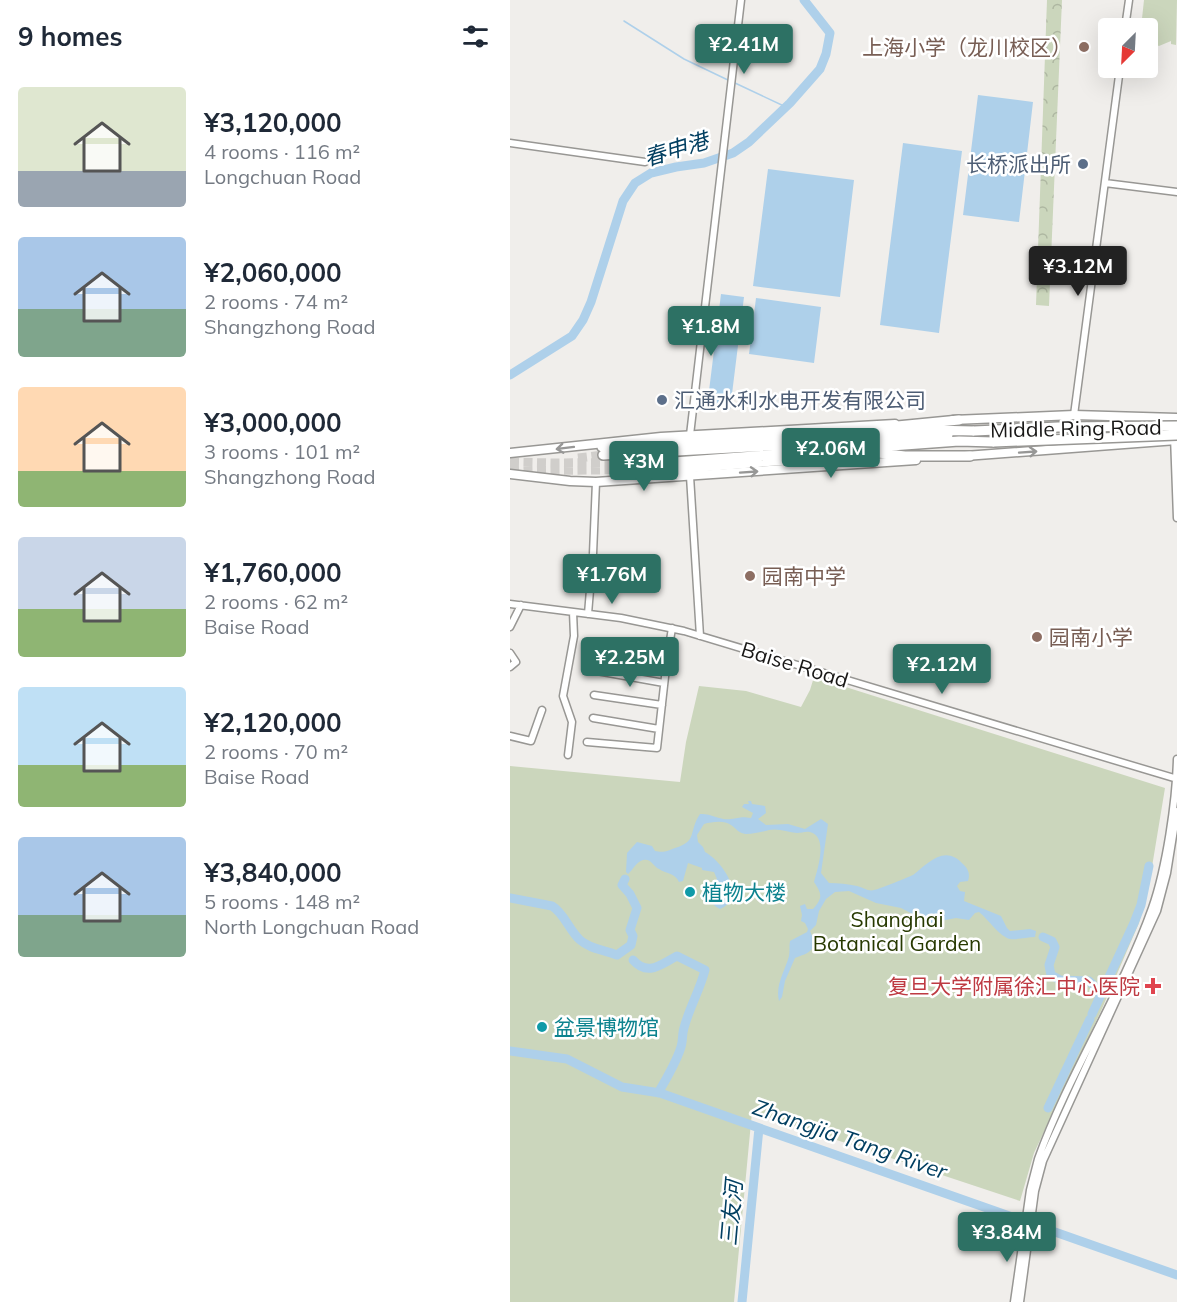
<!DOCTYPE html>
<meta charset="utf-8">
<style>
body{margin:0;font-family:Mulish,"Noto Sans SC",sans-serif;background:#f6f6f7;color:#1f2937;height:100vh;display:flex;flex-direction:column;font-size:22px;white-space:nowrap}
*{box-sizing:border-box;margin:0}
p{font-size:20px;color:#747a83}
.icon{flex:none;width:33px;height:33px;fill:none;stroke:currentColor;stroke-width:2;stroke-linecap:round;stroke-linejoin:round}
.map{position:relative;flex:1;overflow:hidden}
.details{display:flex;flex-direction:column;background:#fff;width:510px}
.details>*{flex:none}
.needle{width:39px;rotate:204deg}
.controls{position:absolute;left:588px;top:18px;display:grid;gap:12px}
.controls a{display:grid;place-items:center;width:60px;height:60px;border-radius:6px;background:#fff;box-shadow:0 6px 24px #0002;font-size:30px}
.price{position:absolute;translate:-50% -51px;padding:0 14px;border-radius:6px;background:#2d7164;color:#fff;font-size:20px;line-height:39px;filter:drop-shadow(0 2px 3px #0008)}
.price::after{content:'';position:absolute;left:50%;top:36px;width:18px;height:14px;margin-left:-9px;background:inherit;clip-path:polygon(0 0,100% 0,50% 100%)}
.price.current{background:#222;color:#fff}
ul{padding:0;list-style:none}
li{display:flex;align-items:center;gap:18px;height:150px;padding:0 18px}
li span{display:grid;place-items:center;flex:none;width:168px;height:120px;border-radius:6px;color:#555}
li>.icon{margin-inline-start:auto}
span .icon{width:72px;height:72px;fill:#fffc;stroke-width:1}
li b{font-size:26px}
h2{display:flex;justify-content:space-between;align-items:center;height:72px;padding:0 18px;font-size:26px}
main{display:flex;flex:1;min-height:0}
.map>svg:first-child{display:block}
</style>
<main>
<section class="details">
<h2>9 homes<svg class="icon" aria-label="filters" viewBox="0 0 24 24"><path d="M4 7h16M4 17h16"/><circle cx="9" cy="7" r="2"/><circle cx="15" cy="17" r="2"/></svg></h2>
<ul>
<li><span style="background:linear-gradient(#dfe7d0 70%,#9aa5b1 0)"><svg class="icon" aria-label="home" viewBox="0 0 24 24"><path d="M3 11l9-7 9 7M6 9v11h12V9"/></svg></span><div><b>¥3,120,000</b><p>4 rooms · 116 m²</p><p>Longchuan Road</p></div></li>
<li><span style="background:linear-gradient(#a9c7e8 60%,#7fa58c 0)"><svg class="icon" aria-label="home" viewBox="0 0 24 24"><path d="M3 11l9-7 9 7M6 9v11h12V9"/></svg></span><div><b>¥2,060,000</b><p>2 rooms · 74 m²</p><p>Shangzhong Road</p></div></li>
<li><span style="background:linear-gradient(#ffd9b3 70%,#8fb573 0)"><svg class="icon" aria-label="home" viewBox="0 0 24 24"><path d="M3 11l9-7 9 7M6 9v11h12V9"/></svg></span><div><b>¥3,000,000</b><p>3 rooms · 101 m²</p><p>Shangzhong Road</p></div></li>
<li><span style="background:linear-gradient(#c9d6e8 60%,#8fb573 0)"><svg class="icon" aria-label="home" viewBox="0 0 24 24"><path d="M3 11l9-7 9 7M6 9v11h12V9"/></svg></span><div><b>¥1,760,000</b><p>2 rooms · 62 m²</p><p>Baise Road</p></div></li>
<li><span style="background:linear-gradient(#bfe0f5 65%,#8fb573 0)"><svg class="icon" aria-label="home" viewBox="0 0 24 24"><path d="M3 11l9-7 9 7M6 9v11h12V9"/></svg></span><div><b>¥2,120,000</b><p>2 rooms · 70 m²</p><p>Baise Road</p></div></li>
<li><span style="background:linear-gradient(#a9c7e8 65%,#7fa58c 0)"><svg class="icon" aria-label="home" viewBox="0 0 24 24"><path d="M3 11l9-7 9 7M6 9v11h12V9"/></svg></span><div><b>¥3,840,000</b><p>5 rooms · 148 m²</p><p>North Longchuan Road</p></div></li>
</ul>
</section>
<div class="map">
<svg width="667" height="1302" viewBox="0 0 667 1302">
<defs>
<pattern id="park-crowns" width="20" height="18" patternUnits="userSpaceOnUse" patternTransform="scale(1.5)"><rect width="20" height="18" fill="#cbd6bc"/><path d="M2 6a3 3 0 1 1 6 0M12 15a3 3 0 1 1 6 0" fill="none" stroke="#aeb7a1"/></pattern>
</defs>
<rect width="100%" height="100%" fill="#f0eeeb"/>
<path fill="url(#park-crowns)" d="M537,0H552L539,306L526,305Z"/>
<path fill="#cbd6bc" d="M634,0H667L666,45L661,44V41L649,46L639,42L638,28H631Z
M304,677L655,788L639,885L629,923L591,1011L524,1153L510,1201L242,1112L224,1302H0V766L170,782L176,742L189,686L236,691L291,707L300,690Z"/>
<path fill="#aed0ea" d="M468,95L523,102L509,222L453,215Z
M393,143L452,151L429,333L370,325Z
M258,169L344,180L330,297L243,286Z
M211,294L234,297L220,410L197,407Z
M246,298L311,307L304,363L239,354Z
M238,801H241L242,804L255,806L256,813L248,819L256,825L278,824L295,829L311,819L318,824L311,873L319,883C328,883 338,884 347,886C352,887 359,892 364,890C367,890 401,876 403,875C418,863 435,843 454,865C459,870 460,875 458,881L450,882L447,886L450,891L455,892L454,901L491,916L497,928L500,931L520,929L526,931L525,937C517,937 508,940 500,939C490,937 478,919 469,912L465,913L459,920L446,918L420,923L391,908L366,903L339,891L325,892L316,899L309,911L306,925L300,931L305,943C301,954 294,954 285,958L275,981L272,997L269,1001C265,985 275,971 279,956C280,951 279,946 280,941L297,932L298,929L295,923L291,921L292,915L290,906L295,904L297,909H303C314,897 311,893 304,882C307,870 319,837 300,832C296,831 291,833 287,833C278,832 268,828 259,830C252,832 244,834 236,834C228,833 227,829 221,825C214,820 202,822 194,824L187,835L188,842L193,847L195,852C212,861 238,898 210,909C196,902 202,895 201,884L207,879L204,872L192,870V868L178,863L173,881L169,882C165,873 157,874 149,869C143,866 141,858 133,860C126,862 123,870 118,874L116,872L117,853L127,842L142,846L145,851C154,853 157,851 165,848C188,841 178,832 190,814C201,813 211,821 221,819C229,818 231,816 241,818L243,813L232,807L234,804H239Z"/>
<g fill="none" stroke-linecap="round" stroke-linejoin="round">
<path stroke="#aed0ea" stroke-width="1.5" d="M114,21L174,59L220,81
M225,83L276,107"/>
<path stroke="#aed0ea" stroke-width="9" d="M0,375L62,336L73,320L81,302L113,201L125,183L141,173L166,167L194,163L223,153L239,142L280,103L310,69L316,54L320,33L294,0
M0,898L42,906C54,913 59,930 70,940C80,949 95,950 107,955L121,945L123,936L120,930L127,908L120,894L112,885L115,879
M533,937L542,941L545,947L539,965L541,975L550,980L579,981L592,993
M123,960C138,977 151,964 167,956L195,970C190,990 179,1008 174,1028C172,1034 173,1041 171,1047C166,1063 157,1078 148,1093
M582,1014L624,923L631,905L639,866
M0,1051L57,1059L112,1087L150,1093L667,1275
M538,1108L580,1019
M232,1302L249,1128"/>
<path stroke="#d0cecb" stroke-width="9" stroke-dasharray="9 4.5" stroke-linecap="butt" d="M68,458L93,455
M0,462L42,463L164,462
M0,471L165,469"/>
<g stroke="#989794" stroke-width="9">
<path id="minor" d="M615,28L619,0
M0,143L135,162
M595,183L667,192
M564,415L610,68
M180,435L231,0
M664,436L667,518
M180,476L190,636
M0,604L111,618L174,631L667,779
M78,614L83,554L86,482
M0,627L11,605
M0,653L6,662L0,667
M157,659L162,628
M87,671L154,683
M84,695L152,705
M83,718L149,729
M0,736L21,741L32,710
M77,742L147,748L157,659L93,649
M58,755L62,722L53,696L64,636L63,612
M504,1302L520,1190L528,1159C559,1073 611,995 642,908C656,868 666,802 667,759
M510,1302L525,1191L533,1161L647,911L657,873L667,811"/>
</g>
<g stroke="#989794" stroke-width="11">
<path id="major" d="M443,420L564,415L667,418
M0,453L151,437L385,424
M455,456L667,440
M0,474L60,481L86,482L406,460"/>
</g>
<g stroke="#989794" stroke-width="12">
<path id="highway" d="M377,427L449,420
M92,447L420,430L464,431
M368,453L395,456H460
M93,455L421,437L438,435
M164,462L449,441L484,442
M165,469L366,453"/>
</g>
<use href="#minor" stroke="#fff" stroke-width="6"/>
<use href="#major" stroke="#fff" stroke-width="8"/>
<use href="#highway" stroke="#fff" stroke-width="9"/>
<g stroke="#989794" stroke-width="12" stroke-linecap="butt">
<path id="highway-bridge" d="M464,431L548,427L667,426
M484,442L667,435"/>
</g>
<use href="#highway-bridge" stroke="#fff" stroke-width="9"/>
</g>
<defs><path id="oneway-shaft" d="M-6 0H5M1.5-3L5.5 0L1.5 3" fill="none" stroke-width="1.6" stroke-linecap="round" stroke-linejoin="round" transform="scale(1.5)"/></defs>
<g stroke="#979796">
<use href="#oneway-shaft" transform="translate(55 448) rotate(173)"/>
<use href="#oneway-shaft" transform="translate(518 452) rotate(-4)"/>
<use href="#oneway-shaft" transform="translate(239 472) rotate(-4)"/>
</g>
<g fill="#8d6e63" stroke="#fff" stroke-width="2">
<circle cx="574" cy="47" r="6"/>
<circle cx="240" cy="576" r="6"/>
<circle cx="527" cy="637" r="6"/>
</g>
<g fill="#5c6f8a" stroke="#fff" stroke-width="2">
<circle cx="573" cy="164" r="6"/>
<circle cx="152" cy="400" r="6"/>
</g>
<g fill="#0f9aa8" stroke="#fff" stroke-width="2">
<circle cx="180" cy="892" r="6"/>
<circle cx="32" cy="1027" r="6"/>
</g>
<path fill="#e0444e" stroke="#fff" stroke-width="2" d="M640 977h6v6h6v6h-6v6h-6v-6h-6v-6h6z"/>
<g text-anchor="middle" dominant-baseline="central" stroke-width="5" stroke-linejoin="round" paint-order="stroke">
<g font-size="21" fill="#785e54" stroke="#fff" text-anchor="start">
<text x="562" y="47" text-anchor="end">上海小学（龙川校区）</text>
<text x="252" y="576">园南中学</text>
<text x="539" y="637">园南小学</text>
</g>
<g font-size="21" fill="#4e5e75" stroke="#fff" text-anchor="end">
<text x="561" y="164">长桥派出所</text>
<text x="164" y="400" text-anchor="start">汇通水利水电开发有限公司</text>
</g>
<g font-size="21" fill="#181716" stroke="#fff">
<text transform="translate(566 428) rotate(-1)">Middle Ring Road</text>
<text transform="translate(285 664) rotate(17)">Baise Road</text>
</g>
<g font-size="21" fill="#0d838f" stroke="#fff" text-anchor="start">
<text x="192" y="892">植物大楼</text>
<text x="44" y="1027">盆景博物馆</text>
</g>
<g font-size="21" fill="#273900" stroke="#fff">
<text x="387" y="919">Shanghai<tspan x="387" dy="24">Botanical Garden</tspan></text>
</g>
<g font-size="21" fill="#be3a42" stroke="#fff" text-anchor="end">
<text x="630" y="986">复旦大学附属徐汇中心医院</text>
</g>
<g font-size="22" font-style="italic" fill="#023f61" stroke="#fff">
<text transform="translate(166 149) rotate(-17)">春申港</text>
<text transform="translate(340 1139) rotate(19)">Zhangjia Tang River</text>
<text transform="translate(221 1213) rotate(-85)">三友河</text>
</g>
</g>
</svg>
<div class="controls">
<a><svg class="needle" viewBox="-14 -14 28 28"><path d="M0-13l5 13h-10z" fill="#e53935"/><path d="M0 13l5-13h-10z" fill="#747a83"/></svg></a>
</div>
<b class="price" style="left:234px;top:75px">¥2.41M</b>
<b class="price current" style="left:568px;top:297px">¥3.12M</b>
<b class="price" style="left:201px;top:357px">¥1.8M</b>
<b class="price" style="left:321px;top:479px">¥2.06M</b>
<b class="price" style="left:134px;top:492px">¥3M</b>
<b class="price" style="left:102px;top:605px">¥1.76M</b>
<b class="price" style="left:120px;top:688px">¥2.25M</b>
<b class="price" style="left:432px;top:695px">¥2.12M</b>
<b class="price" style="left:497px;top:1263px">¥3.84M</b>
</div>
</main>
